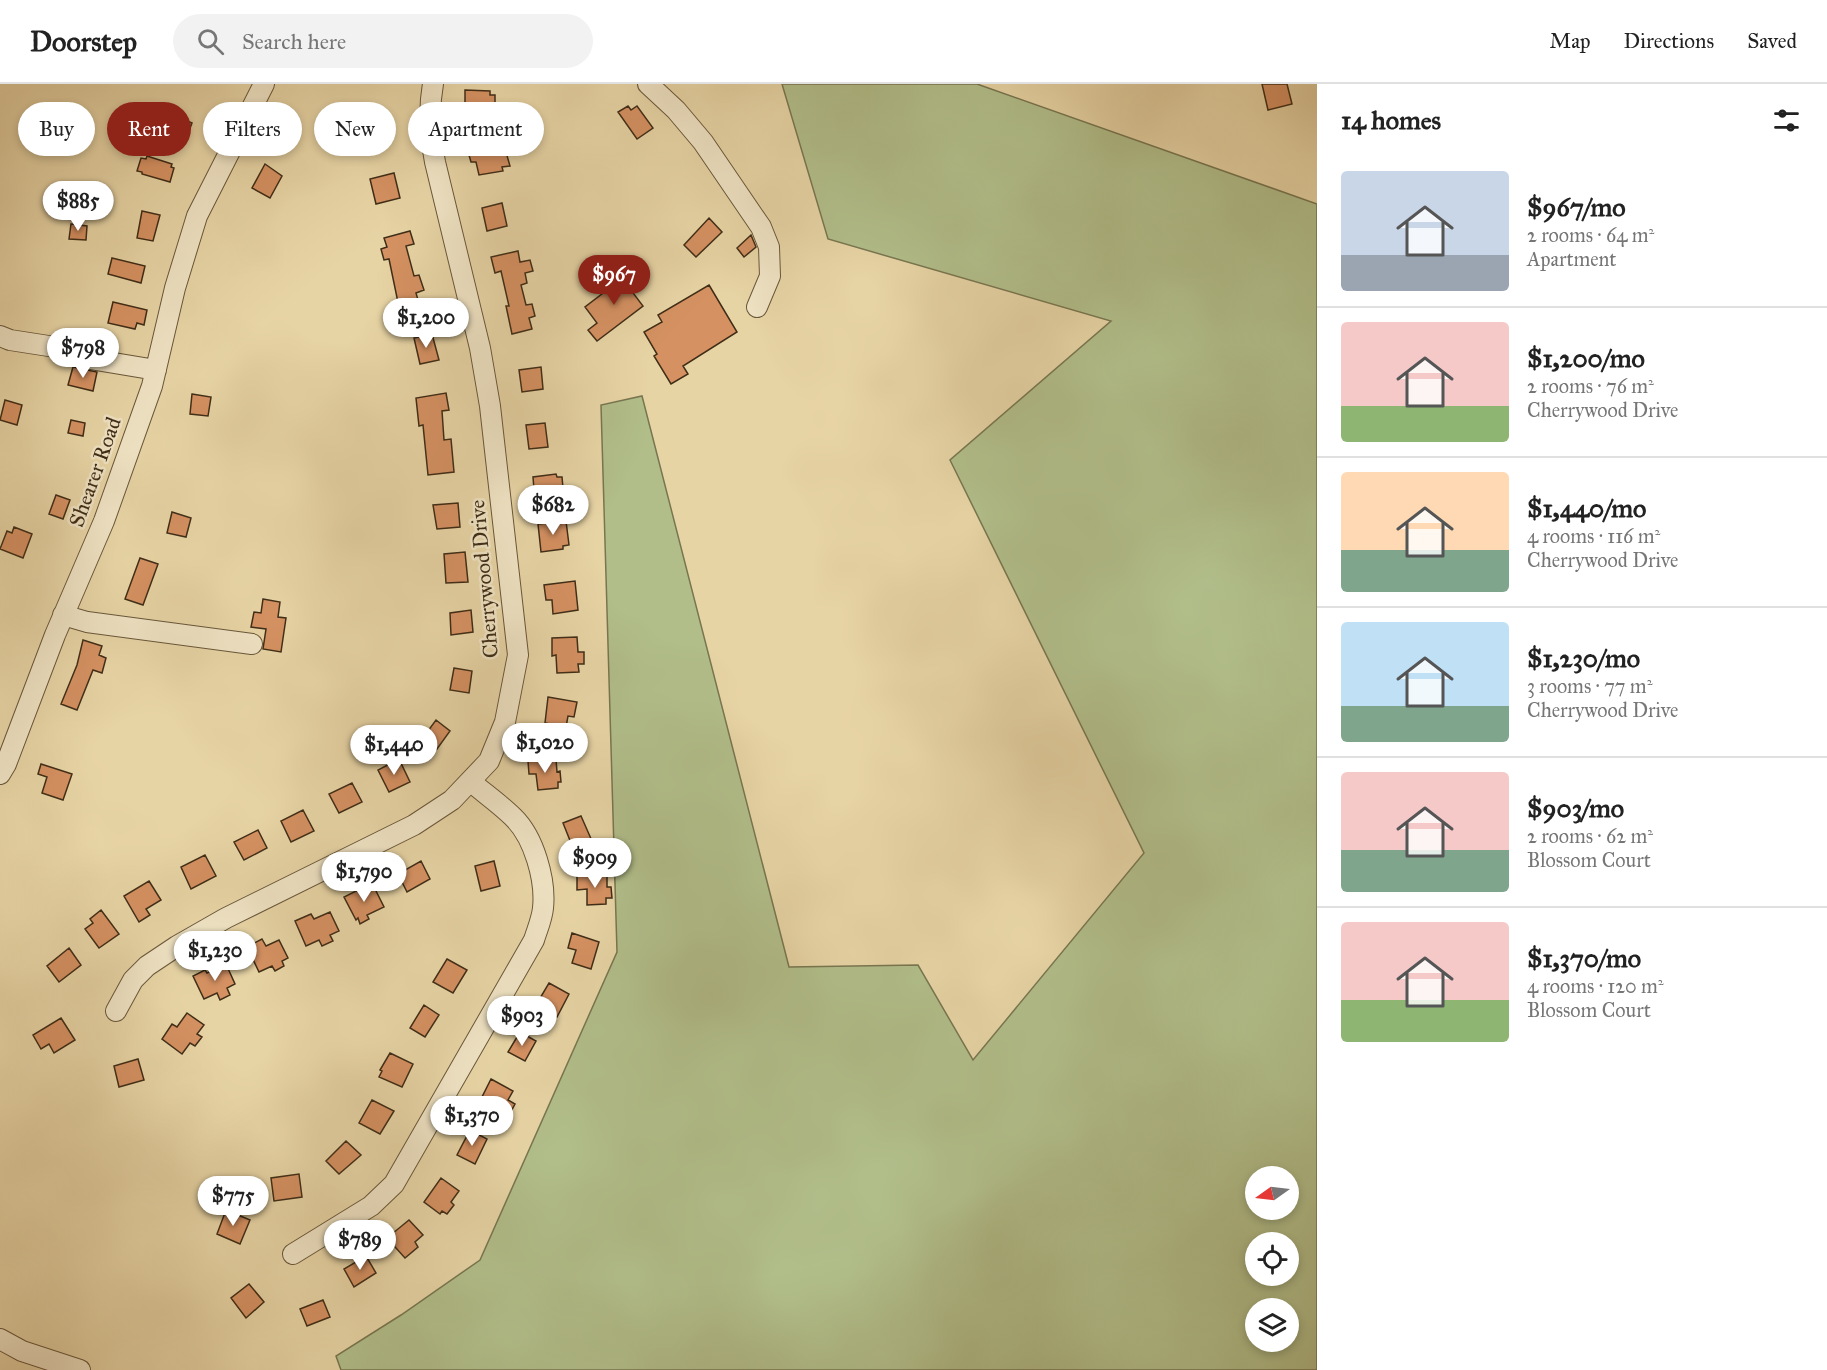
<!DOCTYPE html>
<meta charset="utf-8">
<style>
body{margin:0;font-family:"IM FELL Great Primer",serif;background:#f2f2f2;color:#222;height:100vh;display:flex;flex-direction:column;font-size:22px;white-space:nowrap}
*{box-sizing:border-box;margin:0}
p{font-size:20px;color:#767676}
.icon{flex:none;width:33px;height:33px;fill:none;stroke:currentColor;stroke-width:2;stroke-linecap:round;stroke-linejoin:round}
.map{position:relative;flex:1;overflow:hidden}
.drawer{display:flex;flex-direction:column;background:#fff;width:510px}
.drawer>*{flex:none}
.guide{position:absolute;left:18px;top:18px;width:570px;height:54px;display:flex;gap:12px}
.needle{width:39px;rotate:256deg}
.controls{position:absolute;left:1245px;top:1082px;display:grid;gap:12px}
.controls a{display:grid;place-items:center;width:54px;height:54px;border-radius:50%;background:#fff;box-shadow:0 3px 9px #0003;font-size:30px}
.price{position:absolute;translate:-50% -51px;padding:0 14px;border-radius:21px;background:#fff;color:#222;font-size:20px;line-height:39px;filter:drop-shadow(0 2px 3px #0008)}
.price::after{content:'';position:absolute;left:50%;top:36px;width:18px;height:14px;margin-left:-9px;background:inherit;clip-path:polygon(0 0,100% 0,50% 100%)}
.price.on{background:#8f2418;color:#fff}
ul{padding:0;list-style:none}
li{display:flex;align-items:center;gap:18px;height:150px;padding:0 24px}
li+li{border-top:2px solid #e0e0e0}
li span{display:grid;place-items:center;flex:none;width:168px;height:120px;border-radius:6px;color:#555}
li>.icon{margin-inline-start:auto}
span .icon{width:72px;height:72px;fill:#fffc;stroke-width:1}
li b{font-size:26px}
h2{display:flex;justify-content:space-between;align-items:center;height:72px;padding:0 24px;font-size:26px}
.tag{padding:0 21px;border-radius:27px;background:#fff;box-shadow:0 3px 9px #0003;font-size:21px;line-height:54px}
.tag.on{background:#8f2418;color:#fff}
header{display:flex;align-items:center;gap:36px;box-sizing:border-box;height:84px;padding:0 30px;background:#fff;border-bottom:2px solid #e0e0e0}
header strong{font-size:28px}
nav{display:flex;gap:33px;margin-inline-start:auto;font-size:21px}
.search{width:420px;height:54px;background:#f2f2f2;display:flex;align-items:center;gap:15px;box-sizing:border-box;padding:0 21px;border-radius:33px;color:#767676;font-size:22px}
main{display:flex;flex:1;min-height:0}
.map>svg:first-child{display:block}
</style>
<header>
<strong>Doorstep</strong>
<div class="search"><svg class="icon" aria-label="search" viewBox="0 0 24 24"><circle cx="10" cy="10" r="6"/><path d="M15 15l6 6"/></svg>Search here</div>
<nav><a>Map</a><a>Directions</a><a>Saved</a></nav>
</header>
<main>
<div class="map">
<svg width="1317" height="1286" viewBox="0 0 1317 1286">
<rect width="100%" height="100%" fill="#e7d4a5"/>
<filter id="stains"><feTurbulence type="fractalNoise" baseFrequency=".00333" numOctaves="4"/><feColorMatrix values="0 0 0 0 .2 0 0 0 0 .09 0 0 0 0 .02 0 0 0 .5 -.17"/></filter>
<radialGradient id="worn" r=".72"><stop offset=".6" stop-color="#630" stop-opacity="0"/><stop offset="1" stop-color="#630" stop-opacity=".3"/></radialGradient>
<path fill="#b1be8a" stroke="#787650" stroke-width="1.5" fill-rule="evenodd" d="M782,0H977L1317,120V1286H341L336,1272L401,1231L480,1176L617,868L601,321L642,312L789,883L918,881L973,976L1144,769L950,376L1111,237L828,155ZM1256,1092H1288V1125H1256ZM1256,1158H1288V1191H1256ZM1256,1224H1288V1257H1256Z"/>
<path fill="#d59162" stroke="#3f2d17" stroke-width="1.5" d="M1262,0H1287L1292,20L1268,26Z
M465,6L490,7V11H495V21H502L500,35L465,31Z
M628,22L631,26L637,22L653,44L637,55L618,28Z
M389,31V55L366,56L365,32Z
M177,33L192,39L186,55L171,49Z
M497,59L498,62L504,61L510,82L502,83L503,87L479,91L476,78H471L467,64Z
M147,72L172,80L171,83L174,84L170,98L142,90V88L137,87L141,74L146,75Z
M265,80L282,92L270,114L252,104Z
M394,89L400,114L376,120L370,95Z
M502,119L507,142L487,147L482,124Z
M142,127L160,131L153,157L137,154Z
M709,134L722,148L696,173L684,161Z
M71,140L87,142L86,156L69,155Z
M410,147L414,160L406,162L414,192L419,191L424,206L416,209L420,223L400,228L389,175L384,176L381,165L387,163L384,154Z
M751,151L756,163L744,173L737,164Z
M518,167L520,178L530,176L533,187L525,189L527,199L521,201L526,221L532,220L535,232L529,234L532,245L512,250L506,222H509L501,187L495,189L491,173Z
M112,174L145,182L141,199L108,190Z
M632,187L640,197L630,205L643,222L597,257L588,246L597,239L585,223Z
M709,201L737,248L683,282L688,290L671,300L654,272L657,270L644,248L662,238L658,231Z
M113,218L147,226L144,241L137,239L135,245L108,239Z
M432,250L439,276L420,280L414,254Z
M73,283L97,288L93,307L68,301Z
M541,283L543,305L522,308L519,286Z
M446,309L449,326L442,327L444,356L451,355L454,388L428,391L423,341L419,342L416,314Z
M192,310L211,313L208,332L190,330Z
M5,316L22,321L17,341L0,336Z
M71,336L85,339L83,352L68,349Z
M545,339L548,363L529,365L526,341Z
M556,390L557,393H562L563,404L558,405V415L535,418L533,393Z
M56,411L70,416L63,435L49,430Z
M458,419L460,443L437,445L433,421Z
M172,428L191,434L186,453L167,449Z
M566,437L569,461L563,462V465L541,468L538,440Z
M14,443L32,450L23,474L0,465L7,447L12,449Z
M465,468L468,498L446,499L444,470Z
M140,474L158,480L143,521L125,515Z
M575,497L578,526L553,530L552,516H546L544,501Z
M263,515L280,518L278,533L286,534L281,568L263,565L266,545L251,543L254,528L261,529Z
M471,526L473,548L451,551L450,529Z
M577,553L578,568H584V580H578L579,588L557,589L556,571L552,572V554Z
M83,556L102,562L99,571L106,574L102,589L93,586L77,626L61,620L77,581Z
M454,584L472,587L469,609L450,606Z
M548,613L577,618L574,633L568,632L566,643L545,639Z
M436,636L450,647L437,665L422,655Z
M399,675L410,698L389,708L378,686Z
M556,675L557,688L560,687L561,698H558V704L538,706L536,690H529L528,677Z
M41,680L72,690L63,716L42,709L47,693L38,690Z
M352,699L362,718L339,729L329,710Z
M303,726L314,747L291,758L281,737Z
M581,732L592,757L573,764L563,739Z
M258,746L267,764L244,776L234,758Z
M205,771L216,792L191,805L181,783Z
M421,777L430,795L407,808L398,790Z
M494,777L500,802L481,807L475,782Z
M607,791V803H611L612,814H606V820L587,821V805L577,806V792Z
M149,797L161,816L146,825L150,831L139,838L124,812Z
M372,799L384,823L367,831L369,835L360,840L358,834L356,836L344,813Z
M101,826L119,850L99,864L85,845L93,839L90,835Z
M330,828L339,847L330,851L333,857L322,862L319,856L306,862L295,837L311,830L314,835Z
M572,849L599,858L591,885L572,879L576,866L568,864Z
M262,855L266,862L279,856L288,874L282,877L284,882L275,887L272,882L259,888L247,863Z
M69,864L81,881L59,898L47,882Z
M447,875L467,886L453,909L433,898Z
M226,880L235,900L227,904L230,911L220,916L217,909L204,915L193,892L205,886L207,889Z
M549,899L569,910L557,933L536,921Z
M424,921L439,931L425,953L410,944Z
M187,929L204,941L197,950L202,953L195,962L190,959L182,970L162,955L172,940L177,943Z
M61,934L75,956L54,969L49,960L41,965L33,951Z
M520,948L536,957L525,977L508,968Z
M390,969L413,980L402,1003L379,993L382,987L380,986Z
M138,975L144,996L119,1003L114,982Z
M491,995L513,1007L508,1016L515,1020L510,1029L503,1025L500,1030L479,1019Z
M372,1016L394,1027L380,1050L359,1039Z
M470,1046L487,1055L475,1080L457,1071Z
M346,1057L361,1071L339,1090L326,1077Z
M299,1090L302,1113L274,1117L271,1094Z
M441,1094L459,1107L451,1118L454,1121L447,1130L442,1127L440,1130L424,1118Z
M226,1126L250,1136L240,1160L217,1150Z
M409,1136L423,1151L415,1158L418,1163L405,1174L387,1154Z
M366,1172L376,1189L354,1203L344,1185Z
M249,1200L264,1218L246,1234L231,1214Z
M323,1216L330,1233L307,1242L300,1225Z"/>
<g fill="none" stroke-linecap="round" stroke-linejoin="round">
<g stroke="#69573a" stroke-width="22">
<path id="minor" d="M648,0L676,26L703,58L761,143L769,163L770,192L757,223
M0,252L10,256L55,263L84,274L156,286
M63,531L87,538L252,560
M0,690L6,680L55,551L104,437L152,302L175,204L197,132L264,0
M116,927L133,896L147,882L177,862L226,834L414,741L452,716L489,677L505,638L518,571L490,322L480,264L435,78C430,51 428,27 433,0
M293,1170L371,1122L394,1100L534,856C537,846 542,835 543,824C546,796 534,753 513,733C500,720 484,709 470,697
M0,1255L22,1267L80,1286"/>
</g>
<use href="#minor" stroke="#efe3c4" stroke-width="20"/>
</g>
<g text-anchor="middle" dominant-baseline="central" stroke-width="5" stroke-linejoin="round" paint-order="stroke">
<g font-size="21" fill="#3f2d17" stroke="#efe3c4">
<text transform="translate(95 388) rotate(-70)">Shearer Road</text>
<text transform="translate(484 495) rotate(-95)">Cherrywood Drive</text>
</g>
</g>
<rect width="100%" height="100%" filter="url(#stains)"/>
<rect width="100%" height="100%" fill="url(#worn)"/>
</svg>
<div class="controls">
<a><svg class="needle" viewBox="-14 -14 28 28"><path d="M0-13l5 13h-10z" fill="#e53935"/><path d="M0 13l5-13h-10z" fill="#767676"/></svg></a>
<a><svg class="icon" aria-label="locate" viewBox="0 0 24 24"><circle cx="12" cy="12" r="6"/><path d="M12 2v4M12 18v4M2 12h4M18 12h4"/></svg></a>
<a><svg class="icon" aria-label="layers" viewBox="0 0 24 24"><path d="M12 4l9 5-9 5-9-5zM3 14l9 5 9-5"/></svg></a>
</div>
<b class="price" style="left:78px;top:148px">$885</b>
<b class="price on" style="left:614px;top:222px">$967</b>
<b class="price" style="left:426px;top:265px">$1,200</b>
<b class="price" style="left:83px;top:295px">$798</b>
<b class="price" style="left:553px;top:452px">$682</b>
<b class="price" style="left:545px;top:690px">$1,020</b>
<b class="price" style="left:394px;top:692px">$1,440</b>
<b class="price" style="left:595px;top:805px">$909</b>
<b class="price" style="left:364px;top:819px">$1,790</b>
<b class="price" style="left:215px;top:898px">$1,230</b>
<b class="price" style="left:522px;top:963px">$903</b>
<b class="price" style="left:472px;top:1063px">$1,370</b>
<b class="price" style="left:233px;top:1143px">$775</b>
<b class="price" style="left:360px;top:1187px">$789</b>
<div class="guide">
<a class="tag">Buy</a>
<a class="tag on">Rent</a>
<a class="tag">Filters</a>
<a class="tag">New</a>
<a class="tag">Apartment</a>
</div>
</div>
<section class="drawer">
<h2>14 homes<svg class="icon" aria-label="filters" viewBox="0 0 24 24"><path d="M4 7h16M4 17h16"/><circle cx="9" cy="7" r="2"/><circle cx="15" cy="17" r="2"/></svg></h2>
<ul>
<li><span style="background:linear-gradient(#c9d6e8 70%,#9aa5b1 0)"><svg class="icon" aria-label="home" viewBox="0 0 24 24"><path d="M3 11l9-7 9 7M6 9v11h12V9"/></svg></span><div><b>$967/mo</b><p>2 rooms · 64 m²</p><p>Apartment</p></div></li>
<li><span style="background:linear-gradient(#f6c9c9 70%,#8fb573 0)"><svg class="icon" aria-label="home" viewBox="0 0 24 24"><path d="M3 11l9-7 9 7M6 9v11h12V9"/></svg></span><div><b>$1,200/mo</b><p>2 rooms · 76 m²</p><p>Cherrywood Drive</p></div></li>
<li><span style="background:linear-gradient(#ffd9b3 65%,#7fa58c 0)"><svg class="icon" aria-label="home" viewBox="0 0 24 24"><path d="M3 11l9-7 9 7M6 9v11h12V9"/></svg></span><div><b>$1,440/mo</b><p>4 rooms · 116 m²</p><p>Cherrywood Drive</p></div></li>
<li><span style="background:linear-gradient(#bfe0f5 70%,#7fa58c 0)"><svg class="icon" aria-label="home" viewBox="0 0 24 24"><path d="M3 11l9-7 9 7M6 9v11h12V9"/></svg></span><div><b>$1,230/mo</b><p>3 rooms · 77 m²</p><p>Cherrywood Drive</p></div></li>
<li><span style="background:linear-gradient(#f6c9c9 65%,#7fa58c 0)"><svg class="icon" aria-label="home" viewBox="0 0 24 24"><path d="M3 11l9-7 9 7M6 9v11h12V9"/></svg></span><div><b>$903/mo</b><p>2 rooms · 62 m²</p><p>Blossom Court</p></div></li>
<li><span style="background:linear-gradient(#f6c9c9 65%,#8fb573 0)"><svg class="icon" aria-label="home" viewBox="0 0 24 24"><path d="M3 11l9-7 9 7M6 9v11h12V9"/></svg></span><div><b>$1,370/mo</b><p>4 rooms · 120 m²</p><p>Blossom Court</p></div></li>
</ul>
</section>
</main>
